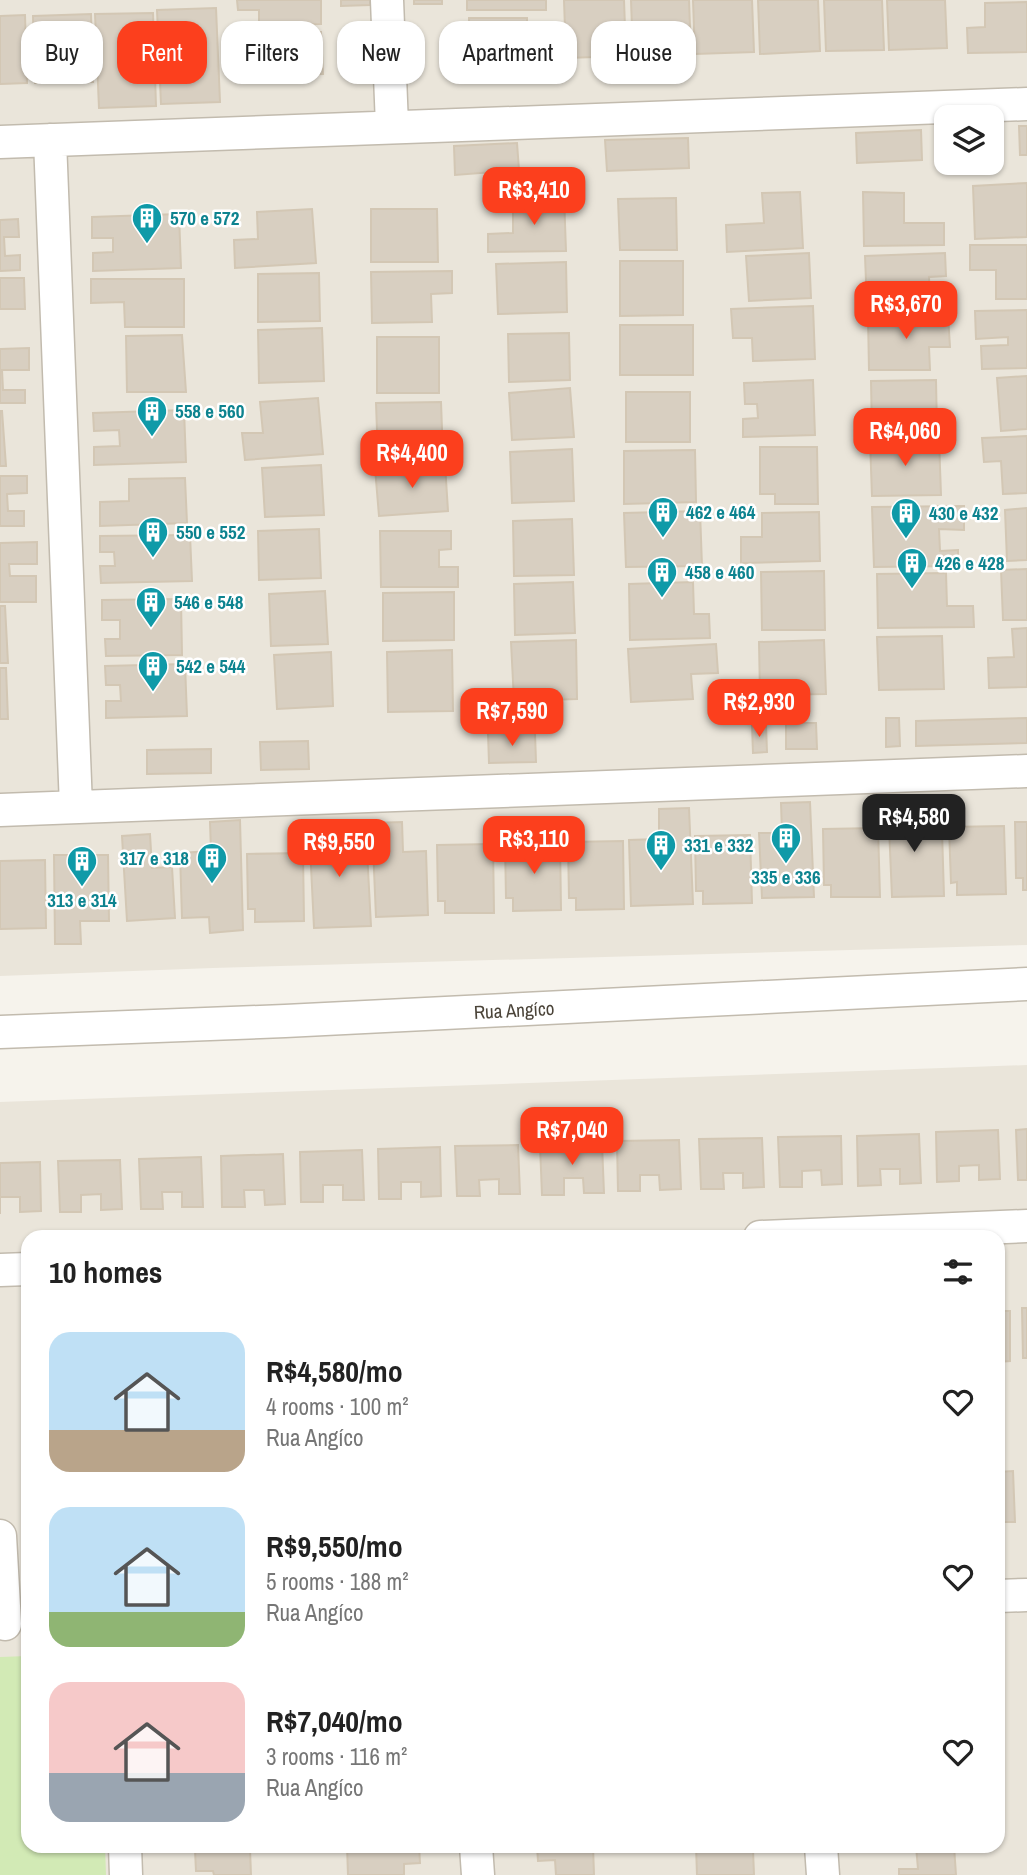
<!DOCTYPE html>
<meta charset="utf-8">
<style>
body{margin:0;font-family:"Archivo Narrow",sans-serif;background:#f2f2f2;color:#222;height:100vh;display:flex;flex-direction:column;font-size:26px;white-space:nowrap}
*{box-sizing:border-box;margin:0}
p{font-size:23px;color:#767676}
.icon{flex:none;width:38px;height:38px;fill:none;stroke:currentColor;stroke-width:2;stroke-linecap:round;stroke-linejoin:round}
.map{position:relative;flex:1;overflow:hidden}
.drawer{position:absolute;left:21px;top:1230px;width:984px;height:623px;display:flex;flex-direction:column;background:#fff;border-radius:21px;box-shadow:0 2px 5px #0004}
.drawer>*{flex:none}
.top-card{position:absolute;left:21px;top:21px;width:985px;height:63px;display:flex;gap:14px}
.tools{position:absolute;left:934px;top:105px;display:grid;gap:14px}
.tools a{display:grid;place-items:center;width:70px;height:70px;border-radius:14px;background:#fff;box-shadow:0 2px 5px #0004;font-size:35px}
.price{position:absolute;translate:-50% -60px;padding:0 16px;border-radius:14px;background:#fc3f1d;color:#fff;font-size:23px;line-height:46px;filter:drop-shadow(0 2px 4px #0008)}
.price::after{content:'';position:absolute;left:50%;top:42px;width:21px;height:16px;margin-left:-10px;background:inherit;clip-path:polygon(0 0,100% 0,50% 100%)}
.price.selected{background:#222;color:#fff}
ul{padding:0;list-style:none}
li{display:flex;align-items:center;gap:21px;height:175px;padding:0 28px}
li span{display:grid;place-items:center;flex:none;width:196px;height:140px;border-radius:21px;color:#555}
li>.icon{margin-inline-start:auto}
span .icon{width:84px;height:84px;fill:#fffc;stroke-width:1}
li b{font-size:30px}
h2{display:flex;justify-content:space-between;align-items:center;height:84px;padding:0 28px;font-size:30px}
.pill{padding:0 24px;border-radius:21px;background:#fff;box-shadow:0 2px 5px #0004;font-size:24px;line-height:63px}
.pill.selected{background:#fc3f1d;color:#fff}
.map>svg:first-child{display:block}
</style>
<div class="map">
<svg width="1027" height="1875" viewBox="0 0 1027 1875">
<rect width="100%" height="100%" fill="#f6f3ec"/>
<path fill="#eae5da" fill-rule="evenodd" d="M0,0H1027V945L213,968L0,976ZM947,117H992V163H947Z
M1027,1065V1875H0V1102ZM28,1237H998V1846H28Z"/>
<path fill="#d2eab5" d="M28,1656V1846H105L106,1875H0V1657Z"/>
<path fill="#d8cfc1" stroke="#d3c7b4" stroke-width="2" d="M237,0H321V24L259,25V10H238Z
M341,0H370V5L341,6Z
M414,0H442V4H414Z
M467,0H546V10H467Z
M564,0H624L626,56L566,58Z
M631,0H689L691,54L633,56Z
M693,0H752L754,52L695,54Z
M758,0H818L820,51L760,54Z
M824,0H882L884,50L826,51Z
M887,0H945L947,48L889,50Z
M1027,2V52L968,53L967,28L985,27V3Z
M216,8L220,102L161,104L157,10Z
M153,13L156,106L99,108L95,14Z
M91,14L93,82L35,83L33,16Z
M25,15L27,83L0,84V16Z
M469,18H527V43H553V71L470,72Z
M321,32L323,74L262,75L261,49H244V34Z
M343,36L372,37L371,68L342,67Z
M1019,126H1027V155H1020Z
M921,130L922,160L857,163L856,133Z
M688,138L689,168L607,171L605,140Z
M517,143L519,170L455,175L454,146Z
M1027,183V237L975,239L973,186Z
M800,192L803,248L727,252L726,225L764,223L762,193Z
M863,192L904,193V223H944V245L864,246Z
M564,196L566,251L488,252V234L513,233V197Z
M676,198L677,250H620L618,199Z
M312,209L316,263L235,268L234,240L258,239L257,212Z
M371,209H437L438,262H371Z
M179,214L181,268L93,271V253L113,252V238H92V217Z
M18,219L19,237H4L5,256L20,255V270L0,271V220Z
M970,245H1027V299H996V270H970Z
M809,253L811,298L749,301L746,256Z
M945,253L946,276L929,277L930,303L867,306L865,256Z
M620,261H683V315L620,316Z
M566,262L567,312L498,314L496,264Z
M452,271V293L431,294L432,322L372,323L371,272Z
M319,273L320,321L258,322V274Z
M0,278H24L25,309H0Z
M91,279H184V327H125L124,302L91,303Z
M813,306L815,359L753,361L752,338H733L731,309Z
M1027,310V368L982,369L981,346L1008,345V337L976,339L975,311Z
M948,315L950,347H929L930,370H869L868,317Z
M620,325H693V375H620Z
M322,328L324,381L259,383L258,330Z
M569,333L570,380L509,382L508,334Z
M182,335L186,392H127L126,336Z
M377,337H439V393H377Z
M29,348V370H2L3,390H25V403H0V349Z
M1027,376V429L1001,431L997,378Z
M813,380L815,435L743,437V419L758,418L757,404H745L744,383Z
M936,380L937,431L872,432L871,381Z
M570,388L574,437L512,440L509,393Z
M626,392H690V442H626Z
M318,398L323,454L245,460L242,433H263L260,402Z
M441,402L443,456L378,458L376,403Z
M184,410L186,462L94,465V447L120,446L119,430L94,431L93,413Z
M0,411H2L6,466H0Z
M1027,436V493L1003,494L1001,461L984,462L982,438Z
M939,439L941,495L872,496L870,440Z
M760,447H817L818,504H775V494H760Z
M572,449L574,501L512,503L510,452Z
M695,450L696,502L624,504V451Z
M445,464L448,511L379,516L375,468Z
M321,465L324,515L265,517L262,468Z
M0,476H27V493L7,494L8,511H24V526H0Z
M185,478L187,523L100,526V502L129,501V479Z
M964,506V530L939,529L940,551L958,550V566L874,567L872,507Z
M1027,508V560L1007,561L1005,510Z
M700,511L702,566L626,567L624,513Z
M819,512L820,561L741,563V537H762V513Z
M572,519L574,575L514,576L513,521Z
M319,529L321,578L259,580L258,531Z
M380,531H451V549L439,550V567H458V587H381Z
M190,535L192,581L101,583L100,566H115L114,552H100V536Z
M37,542V564H9L10,576H36V602H0V543Z
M1027,569V620H1003L1001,570Z
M824,571L825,630H762L761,572Z
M946,573L947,606H973L974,627L878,628L877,574Z
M573,582L575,633L515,635L514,584Z
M693,582L694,614H709L710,638L630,640L629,584Z
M325,591L328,644L271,646L269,594Z
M454,592V640L383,641V593Z
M181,599L182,655L106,656L105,639H120V620H102V600Z
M0,606H5L8,663H0Z
M1027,628V687L989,688L988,658L1014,657L1012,629Z
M942,636L944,689L879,690L877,637Z
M576,640L577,699L514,701L511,642Z
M824,640L826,694L760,695L759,642Z
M716,644L718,673L691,674L693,699L631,702L628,649Z
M452,650L453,711L388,712L387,652Z
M331,652L333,706L277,709L274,655Z
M185,664L187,716L106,718V701H121L120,685H106L105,666Z
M0,668H6L8,719H0Z
M886,718H899L900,746L886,747Z
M1027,718V743L916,746V721Z
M786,723H816L817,749H786Z
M752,725H766L767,752L753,753Z
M488,733H535L536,762L489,763Z
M308,741L309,769L261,770L260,742Z
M211,749V773L147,774V750Z
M810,802L814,897L762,898L759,833H782L781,803Z
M918,802L919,832L942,831L944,896L892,897L888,803Z
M689,808L693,904L631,906L629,840L659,839V809Z
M240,820L243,930L210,933L209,917L182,918L180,853L211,851L210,822Z
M402,822L403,852L426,851L428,915L376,917L372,823Z
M1015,822H1027V890H1023V878H1016Z
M337,824L338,846H352V832H366L371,926L314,928L309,825Z
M1004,826L1006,894L957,895V882L951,883L949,827Z
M878,828L880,897H831V885H824L823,829Z
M150,834L152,868L172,867L175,918L127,921L122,836Z
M750,835L752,903L703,904V891H696L695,836Z
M623,841L624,909L576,910V898H569L568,842Z
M560,842L561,910L513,911V898H506L505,843Z
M493,844L494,913H445V901H438L437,845Z
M303,853L304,921L255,922V909H248L247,854Z
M54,855H108L109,921H80L81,944H55Z
M45,860L46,928L0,929V861Z
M1027,1129V1180H1018L1016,1130Z
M998,1130L1000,1179L979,1180V1165L959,1166V1181L937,1182L936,1132Z
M919,1134L921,1183L900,1184V1169H880L881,1185L858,1186L857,1136Z
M841,1136L842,1184L822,1185L821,1170L802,1171V1187H780L778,1137Z
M762,1138L764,1187L743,1188V1173H723L724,1189H701L699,1139Z
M679,1140L681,1189L660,1190L659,1175H640V1191H618L617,1141Z
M602,1144L604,1193H584L583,1178H564V1195H542L540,1145Z
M518,1145L520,1194H499V1179L479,1180L480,1196H457L455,1146Z
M440,1147L441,1196L421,1197V1182H401V1199H379L378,1149Z
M362,1150L364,1200H343V1185H323V1202H301L300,1152Z
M283,1154L285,1204L265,1205L264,1190H244L245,1207H222L221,1156Z
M201,1157L203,1207H182V1192H162L163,1209H141L139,1159Z
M120,1160L122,1209L101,1210V1194L81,1195V1212H60L58,1161Z
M40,1162L41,1211L20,1212V1197H0V1214V1163Z
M1022,1308H1027V1358H1023Z
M998,1311H1010V1361L998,1362Z
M1013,1471L1015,1522H998V1472Z
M347,1846H419L420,1863L404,1864V1875H348Z
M537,1846H593L594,1875H556L555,1860L538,1861Z
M696,1846H768L769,1849L753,1850L754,1875H697Z
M916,1846H954L956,1875H899V1869H918Z
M250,1849L251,1875H214L213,1871H196L195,1850Z"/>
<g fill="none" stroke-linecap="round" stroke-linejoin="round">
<g stroke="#c2bbae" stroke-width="35">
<path id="street" d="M387,0L392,126
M50,140L76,807
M0,142L1027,104
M0,810L1027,771
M0,1032L285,1021L1027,984
M760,1237L1027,1226
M0,1270L28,1269
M0,1536L5,1624
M998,1596L1027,1595
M125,1846L126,1875
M476,1846L478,1875
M821,1846L823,1875"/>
</g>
<use href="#street" stroke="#fff" stroke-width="32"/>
</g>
<defs>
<g id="building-pin" transform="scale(1.575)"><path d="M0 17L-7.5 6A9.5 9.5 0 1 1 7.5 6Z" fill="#0f9aa8" stroke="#fff"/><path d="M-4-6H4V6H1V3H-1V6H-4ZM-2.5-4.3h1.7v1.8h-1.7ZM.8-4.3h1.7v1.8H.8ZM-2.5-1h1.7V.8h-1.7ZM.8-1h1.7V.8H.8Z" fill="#fff"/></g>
</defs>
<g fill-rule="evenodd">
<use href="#building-pin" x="147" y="218"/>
<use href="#building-pin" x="152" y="411"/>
<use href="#building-pin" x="663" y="512"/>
<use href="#building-pin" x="906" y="513"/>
<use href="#building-pin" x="153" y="532"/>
<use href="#building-pin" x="912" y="563"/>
<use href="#building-pin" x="662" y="572"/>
<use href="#building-pin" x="151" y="602"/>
<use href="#building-pin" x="153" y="666"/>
<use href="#building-pin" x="786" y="838"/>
<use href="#building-pin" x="661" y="845"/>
<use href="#building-pin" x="212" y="858"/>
<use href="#building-pin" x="82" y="861"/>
</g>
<g text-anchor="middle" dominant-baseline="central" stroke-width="5" stroke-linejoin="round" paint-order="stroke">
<g font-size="19" font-weight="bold" fill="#0d838f" stroke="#fff" text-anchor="start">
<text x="170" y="218">570 e 572</text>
<text x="175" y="411">558 e 560</text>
<text x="686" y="512">462 e 464</text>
<text x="929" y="513">430 e 432</text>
<text x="176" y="532">550 e 552</text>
<text x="935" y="563">426 e 428</text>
<text x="685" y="572">458 e 460</text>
<text x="174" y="602">546 e 548</text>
<text x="176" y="666">542 e 544</text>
<text x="684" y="845">331 e 332</text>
<text x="189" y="858" text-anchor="end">317 e 318</text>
<text x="786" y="877" text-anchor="middle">335 e 336</text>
<text x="82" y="900" text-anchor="middle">313 e 314</text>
</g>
<g font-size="19" fill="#4b4439" stroke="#fff">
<text transform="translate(514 1010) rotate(-3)">Rua Angíco</text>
</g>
</g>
</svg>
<div class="tools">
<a><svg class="icon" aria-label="layers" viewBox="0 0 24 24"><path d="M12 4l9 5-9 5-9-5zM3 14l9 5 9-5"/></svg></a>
</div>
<b class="price" style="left:534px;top:227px">R$3,410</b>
<b class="price" style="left:906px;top:341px">R$3,670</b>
<b class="price" style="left:905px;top:468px">R$4,060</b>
<b class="price" style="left:412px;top:490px">R$4,400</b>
<b class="price" style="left:759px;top:739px">R$2,930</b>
<b class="price" style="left:512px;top:748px">R$7,590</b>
<b class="price selected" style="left:914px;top:854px">R$4,580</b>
<b class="price" style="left:534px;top:876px">R$3,110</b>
<b class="price" style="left:339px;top:879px">R$9,550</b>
<b class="price" style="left:572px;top:1167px">R$7,040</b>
<div class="top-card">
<a class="pill">Buy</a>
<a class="pill selected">Rent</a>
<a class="pill">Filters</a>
<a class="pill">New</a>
<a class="pill">Apartment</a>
<a class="pill">House</a>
</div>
<section class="drawer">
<h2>10 homes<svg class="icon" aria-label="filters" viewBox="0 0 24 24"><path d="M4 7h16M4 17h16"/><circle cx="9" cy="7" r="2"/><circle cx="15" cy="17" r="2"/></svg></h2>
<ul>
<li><span style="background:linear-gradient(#bfe0f5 70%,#b9a48a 0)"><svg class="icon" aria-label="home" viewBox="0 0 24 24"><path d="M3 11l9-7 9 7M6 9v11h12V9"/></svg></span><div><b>R$4,580/mo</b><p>4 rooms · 100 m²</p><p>Rua Angíco</p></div><svg class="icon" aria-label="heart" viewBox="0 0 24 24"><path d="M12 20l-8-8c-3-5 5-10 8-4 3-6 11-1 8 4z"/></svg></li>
<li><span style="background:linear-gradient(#bfe0f5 75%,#8fb573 0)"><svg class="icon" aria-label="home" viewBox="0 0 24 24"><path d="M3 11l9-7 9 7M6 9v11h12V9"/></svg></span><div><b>R$9,550/mo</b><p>5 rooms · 188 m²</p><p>Rua Angíco</p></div><svg class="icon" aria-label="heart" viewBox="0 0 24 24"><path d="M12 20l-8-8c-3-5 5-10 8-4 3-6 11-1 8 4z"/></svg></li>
<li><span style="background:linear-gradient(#f6c9c9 65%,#9aa5b1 0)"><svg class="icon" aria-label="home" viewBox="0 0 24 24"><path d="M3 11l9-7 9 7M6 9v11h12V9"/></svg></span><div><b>R$7,040/mo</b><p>3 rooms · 116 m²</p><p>Rua Angíco</p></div><svg class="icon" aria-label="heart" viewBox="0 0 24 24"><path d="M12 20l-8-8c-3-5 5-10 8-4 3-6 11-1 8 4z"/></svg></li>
</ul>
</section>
</div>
